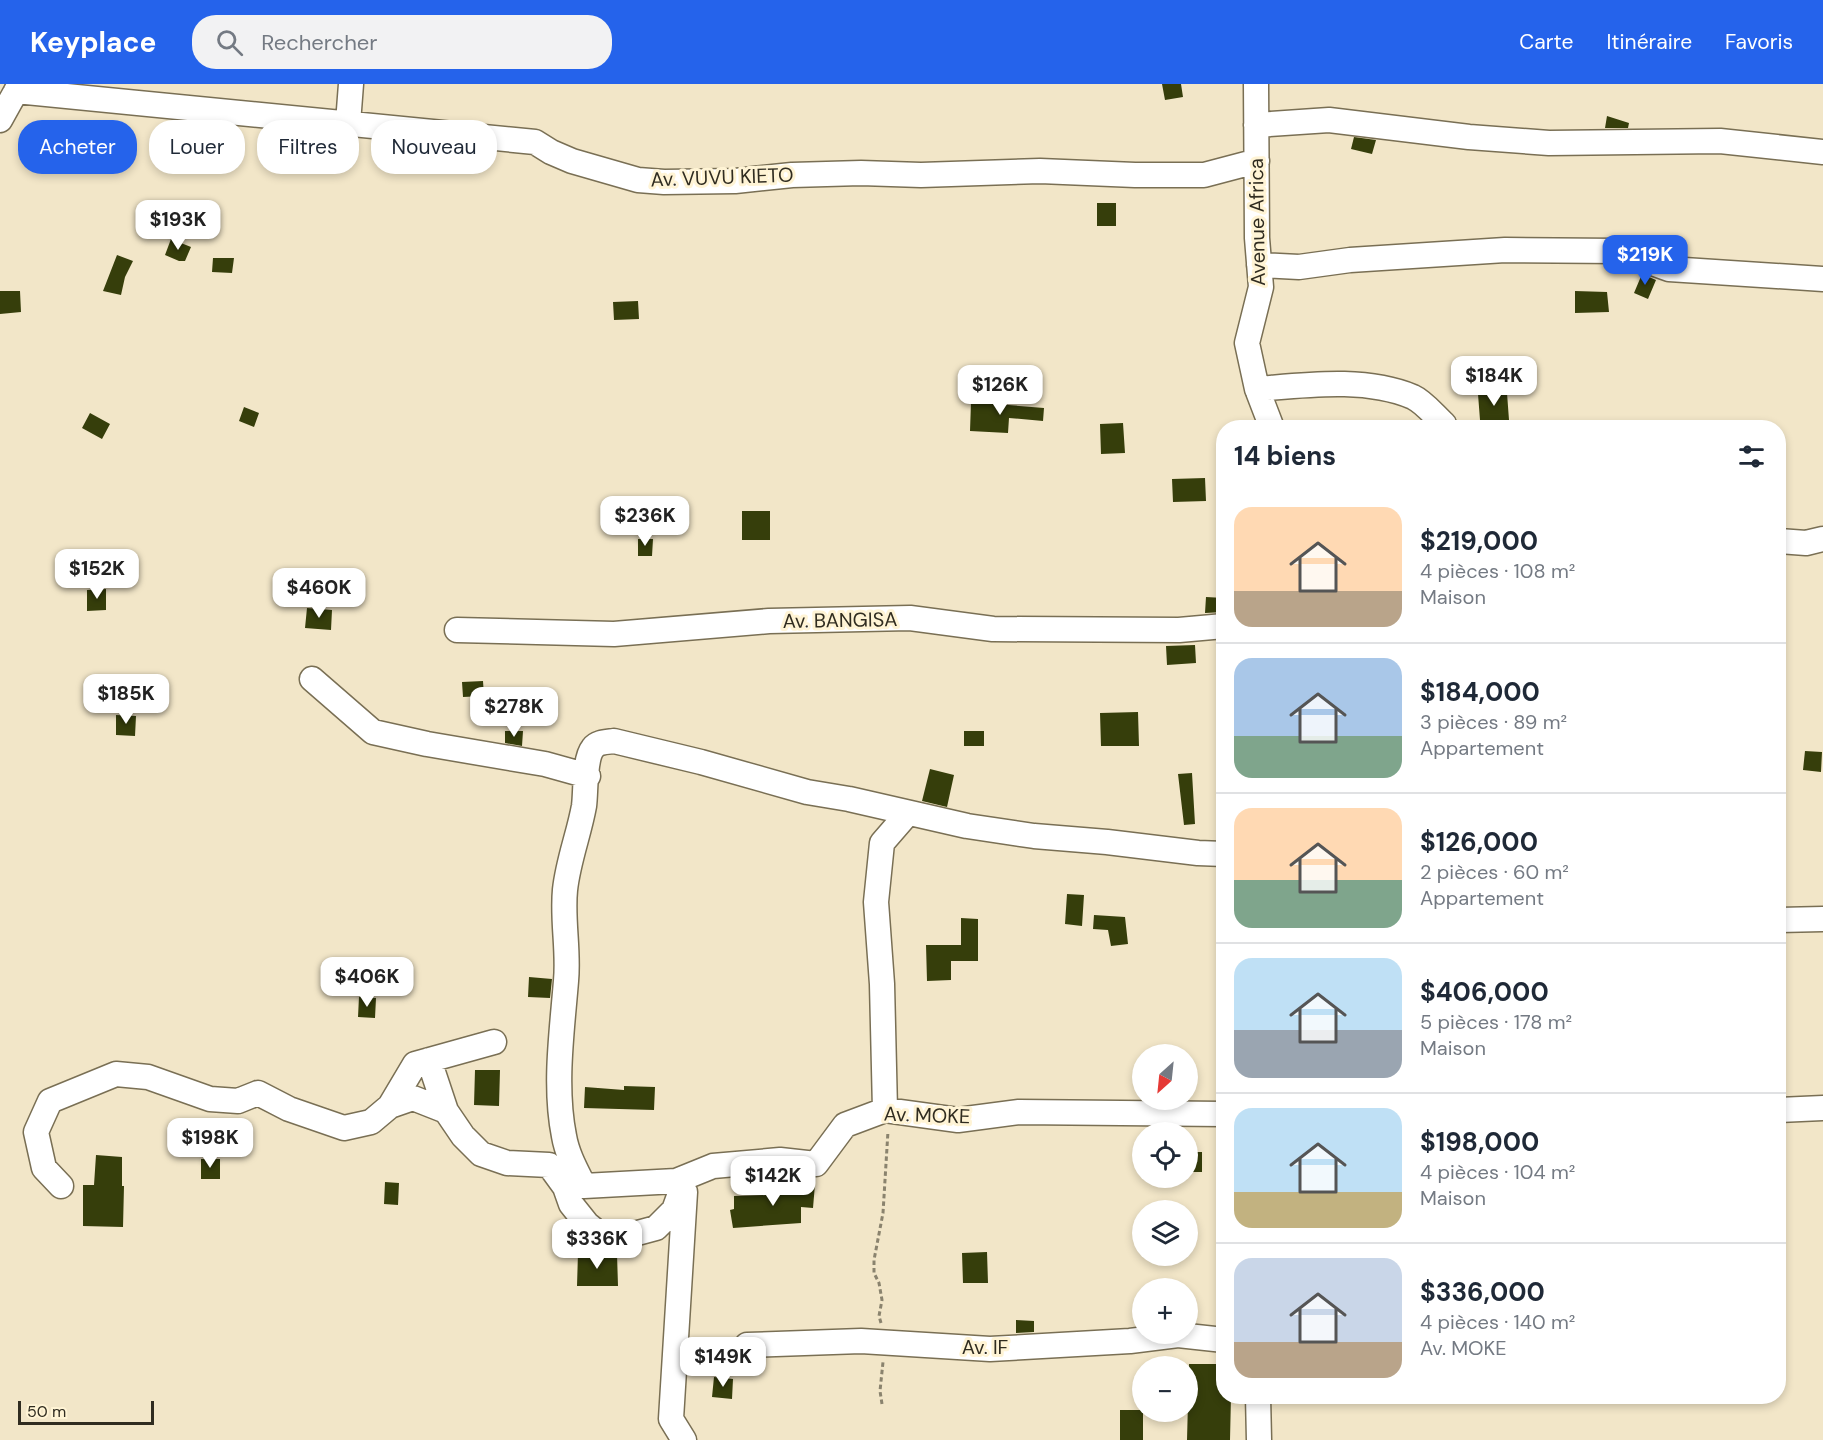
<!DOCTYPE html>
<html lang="fr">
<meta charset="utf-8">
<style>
body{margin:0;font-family:"DM Sans",sans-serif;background:#f2f2f3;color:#1f2937;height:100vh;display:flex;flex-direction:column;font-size:22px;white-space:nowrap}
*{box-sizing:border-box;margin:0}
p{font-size:20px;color:#747a83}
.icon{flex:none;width:33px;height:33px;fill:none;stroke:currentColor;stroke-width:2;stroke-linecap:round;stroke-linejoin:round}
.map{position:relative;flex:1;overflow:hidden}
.panel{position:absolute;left:1216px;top:336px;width:570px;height:984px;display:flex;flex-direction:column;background:#fff;border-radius:24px;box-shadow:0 3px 9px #0003}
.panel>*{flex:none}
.banner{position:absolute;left:18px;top:36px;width:570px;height:54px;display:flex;gap:12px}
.needle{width:39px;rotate:207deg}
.fabs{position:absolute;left:1132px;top:960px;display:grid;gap:12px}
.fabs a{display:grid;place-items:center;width:66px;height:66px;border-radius:50%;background:#fff;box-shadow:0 3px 9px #0003;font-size:30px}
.scale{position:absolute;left:18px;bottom:15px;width:136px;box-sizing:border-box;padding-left:6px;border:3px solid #302c20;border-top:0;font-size:16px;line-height:21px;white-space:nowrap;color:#302c20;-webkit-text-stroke:4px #fff4d5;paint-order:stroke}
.price{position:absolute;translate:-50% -51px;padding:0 14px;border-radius:12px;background:#fff;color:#222;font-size:20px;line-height:39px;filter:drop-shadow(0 2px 3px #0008)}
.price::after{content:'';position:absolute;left:50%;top:36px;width:18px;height:14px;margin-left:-9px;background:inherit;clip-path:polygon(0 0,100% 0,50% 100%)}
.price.current{background:#2563eb;color:#fff}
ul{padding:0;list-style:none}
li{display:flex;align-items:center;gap:18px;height:150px;padding:0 18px}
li+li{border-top:2px solid #e0e1e3}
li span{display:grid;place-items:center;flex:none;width:168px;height:120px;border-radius:18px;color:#555}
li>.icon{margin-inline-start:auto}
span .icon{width:72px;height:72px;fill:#fffc;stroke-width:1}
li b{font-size:26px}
h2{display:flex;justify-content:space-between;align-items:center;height:72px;padding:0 18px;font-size:26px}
.tag{padding:0 21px;border-radius:24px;background:#fff;box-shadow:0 3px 9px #0003;font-size:21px;line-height:54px}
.tag.current{background:#2563eb;color:#fff}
header{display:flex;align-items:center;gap:36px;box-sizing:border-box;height:84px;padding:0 30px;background:#2563eb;color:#fff}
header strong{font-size:28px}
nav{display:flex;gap:33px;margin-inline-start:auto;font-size:21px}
.search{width:420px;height:54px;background:#f2f2f3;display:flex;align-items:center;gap:15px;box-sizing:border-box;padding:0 21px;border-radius:24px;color:#747a83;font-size:22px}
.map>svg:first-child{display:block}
</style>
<header>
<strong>Keyplace</strong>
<div class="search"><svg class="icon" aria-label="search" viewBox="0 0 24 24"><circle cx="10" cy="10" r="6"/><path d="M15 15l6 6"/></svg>Rechercher</div>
<nav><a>Carte</a><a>Itinéraire</a><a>Favoris</a></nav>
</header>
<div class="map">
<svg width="1823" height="1356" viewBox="0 0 1823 1356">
<rect width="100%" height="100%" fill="#f2e6c8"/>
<path fill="#363e0b" d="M1162,0H1181L1183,13L1165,16Z
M1607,32L1629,39L1628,44H1605Z
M1354,53L1376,56L1372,70L1351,65Z
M1097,119H1116V142H1097Z
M171,155L191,163L185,177H179L165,171Z
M117,171L133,177L125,193L121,211L103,207Z
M213,174H234L232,189L212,188Z
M1642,190L1656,196L1648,215L1634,209Z
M0,207H20L21,228L0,230Z
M1575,207L1607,208L1609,228L1575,229Z
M638,217L639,235L614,236L613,218Z
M1507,309L1509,336H1501V338L1480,336L1478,310Z
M971,318L1044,324L1043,337L1009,334L1008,349L970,347Z
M244,323L259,329L254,343L239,337Z
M90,329L110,340L102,355L82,344Z
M1123,339L1125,369L1101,370L1100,340Z
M1205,394L1206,417L1173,418L1172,395Z
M742,427H770V456H742Z
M638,455H653L652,472H638Z
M106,505V526L87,527V506Z
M1206,513L1224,514V528L1205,529Z
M307,524L332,526L331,546L305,544Z
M1195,561L1196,579L1167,581L1166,562Z
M483,597L484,612L463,613L462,598Z
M1138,628L1139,662H1101L1100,629Z
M116,631L136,632L135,652L116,651Z
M505,647H523L522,662L505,659Z
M964,647H984V662H964Z
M1805,667L1822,668L1821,688L1803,686Z
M930,685L954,691L947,723L922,717Z
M1192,689L1195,740L1184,741L1178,690Z
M1067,810L1084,811L1082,842L1065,840Z
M1094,831L1125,833L1128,860L1111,862L1108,846L1093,845Z
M961,834L978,835V877H951V896L927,897L926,861H961Z
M529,893L552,895L550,914L528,913Z
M359,913L376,914L375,934L358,933Z
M475,986H500L499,1022L474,1021Z
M624,1002L655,1003L654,1026L584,1024L585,1003L624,1006Z
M1188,1068H1202V1088H1188Z
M96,1071L122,1073V1102H124L123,1143L83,1142V1101H94Z
M201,1075H220V1095H201Z
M385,1098L399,1099L398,1121L384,1120Z
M789,1098L815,1100L813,1124L801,1123V1139L733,1144L730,1126L734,1125V1112L767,1111V1109L788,1111Z
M987,1168L988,1199H963L962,1169Z
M578,1169L617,1170L618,1202H577Z
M1016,1236L1034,1237V1248L1016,1249Z
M1189,1280H1224V1312H1231L1230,1356H1187Z
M714,1293L733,1295L732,1315L712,1313Z
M1120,1326H1143V1356H1120Z"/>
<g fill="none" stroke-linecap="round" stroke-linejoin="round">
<g stroke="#796f54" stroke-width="27">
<path id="minor" d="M1256,0L1257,154L1261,203L1247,259L1257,305L1272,344
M16,7L535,58L551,68L572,77L638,96L664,98L735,97L792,91L861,89L921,91L1040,87L1135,91H1204L1257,77
M0,36L20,0
M348,39L351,0
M1256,41L1329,36L1469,53L1549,59L1720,57L1823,68
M1259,181L1299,183L1350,176L1505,166L1619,167L1669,185L1823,195
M1257,305C1307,301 1365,293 1413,313C1424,318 1435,332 1444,340L1445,344
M1779,457L1806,459L1823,455
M457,546L614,550L769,537L910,534L993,545L1179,546L1224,542
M312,595L373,648L427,660L545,680L588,692
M1224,770L1198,769L1107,758L1034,752L967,742L849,715L807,708L701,678L614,657C607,658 597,658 593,664C584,675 586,708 584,722C579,750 568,777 565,806C562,836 569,867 566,897C562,947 554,1002 564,1052C567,1070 576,1086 584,1102L676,1097L713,1082L780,1076L816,1080L845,1041L885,1026L958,1036L1019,1028L1224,1030
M1779,836L1823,835
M429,976L446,1027
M390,1022L415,980L494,958
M885,1026L882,900L876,818L882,759L908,729
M1779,1026L1823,1024
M61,1102L44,1084L36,1048L50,1017L116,990L148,993L210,1015L238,1017L258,1009L289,1025L344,1044L371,1038L390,1022L413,1014L446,1027L463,1052L481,1070L507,1079L549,1081L565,1103L571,1120L587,1140L608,1157L656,1144L674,1126L686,1093
M747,1261L861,1257L990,1265L1130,1257L1178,1251L1224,1256
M1258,1312L1259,1356
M684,1356L671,1335L685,1108"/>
</g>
<path stroke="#8a836e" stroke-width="3" stroke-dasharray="4.5 3" stroke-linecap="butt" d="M881,1239L879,1232L882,1216L879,1199L874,1189V1176L883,1129L888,1047
M882,1320L880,1307L883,1278"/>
<use href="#minor" stroke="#fff" stroke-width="24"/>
</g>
<g text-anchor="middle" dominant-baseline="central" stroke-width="6" stroke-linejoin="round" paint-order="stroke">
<g font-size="20" fill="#302c20" stroke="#fff4d5">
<text transform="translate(722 93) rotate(-2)">Av. VUVU KIETO</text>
<text transform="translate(1257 138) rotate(-91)">Avenue Africa</text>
<text transform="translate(840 536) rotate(-1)">Av. BANGISA</text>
<text transform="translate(927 1031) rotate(2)">Av. MOKE</text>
<text x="985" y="1263">Av. IF</text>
</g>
</g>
</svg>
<div class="fabs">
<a><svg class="needle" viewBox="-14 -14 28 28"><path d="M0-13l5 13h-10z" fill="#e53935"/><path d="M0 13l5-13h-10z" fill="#747a83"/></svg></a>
<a><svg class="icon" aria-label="locate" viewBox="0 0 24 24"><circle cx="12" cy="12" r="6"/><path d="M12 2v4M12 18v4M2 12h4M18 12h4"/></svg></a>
<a><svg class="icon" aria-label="layers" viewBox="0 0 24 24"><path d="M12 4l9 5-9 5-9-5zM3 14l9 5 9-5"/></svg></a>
<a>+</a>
<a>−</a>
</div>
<div class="scale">50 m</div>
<b class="price" style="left:178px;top:167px">$193K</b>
<b class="price current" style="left:1645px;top:202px">$219K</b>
<b class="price" style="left:1494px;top:323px">$184K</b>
<b class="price" style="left:1000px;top:332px">$126K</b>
<b class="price" style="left:645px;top:463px">$236K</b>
<b class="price" style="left:97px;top:516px">$152K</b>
<b class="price" style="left:319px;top:535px">$460K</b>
<b class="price" style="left:126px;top:641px">$185K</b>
<b class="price" style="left:514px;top:654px">$278K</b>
<b class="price" style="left:367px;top:924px">$406K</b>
<b class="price" style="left:210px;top:1085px">$198K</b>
<b class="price" style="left:773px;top:1123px">$142K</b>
<b class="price" style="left:597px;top:1186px">$336K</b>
<b class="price" style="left:723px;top:1304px">$149K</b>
<div class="banner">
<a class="tag current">Acheter</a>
<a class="tag">Louer</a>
<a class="tag">Filtres</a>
<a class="tag">Nouveau</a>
</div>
<section class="panel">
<h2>14 biens<svg class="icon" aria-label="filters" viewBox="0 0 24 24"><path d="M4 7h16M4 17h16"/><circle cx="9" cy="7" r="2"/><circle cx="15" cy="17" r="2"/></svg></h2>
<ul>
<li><span style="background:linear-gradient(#ffd9b3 70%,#b9a48a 0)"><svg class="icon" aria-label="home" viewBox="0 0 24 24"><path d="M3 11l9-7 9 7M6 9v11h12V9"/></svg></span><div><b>$219,000</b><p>4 pièces · 108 m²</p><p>Maison</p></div></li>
<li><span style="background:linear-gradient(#a9c7e8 65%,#7fa58c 0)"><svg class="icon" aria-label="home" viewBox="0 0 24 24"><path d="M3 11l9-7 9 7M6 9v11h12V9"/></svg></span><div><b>$184,000</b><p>3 pièces · 89 m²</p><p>Appartement</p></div></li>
<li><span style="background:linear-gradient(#ffd9b3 60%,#7fa58c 0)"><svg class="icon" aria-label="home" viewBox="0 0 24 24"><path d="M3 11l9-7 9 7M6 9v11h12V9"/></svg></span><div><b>$126,000</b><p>2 pièces · 60 m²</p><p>Appartement</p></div></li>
<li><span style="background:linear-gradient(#bfe0f5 60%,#9aa5b1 0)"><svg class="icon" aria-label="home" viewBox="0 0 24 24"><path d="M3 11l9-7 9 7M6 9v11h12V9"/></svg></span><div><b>$406,000</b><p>5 pièces · 178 m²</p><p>Maison</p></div></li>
<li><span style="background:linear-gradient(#bfe0f5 70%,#c2b280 0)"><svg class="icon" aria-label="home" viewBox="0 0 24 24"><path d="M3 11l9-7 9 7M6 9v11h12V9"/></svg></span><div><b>$198,000</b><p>4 pièces · 104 m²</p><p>Maison</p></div></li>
<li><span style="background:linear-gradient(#c9d6e8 70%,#b9a48a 0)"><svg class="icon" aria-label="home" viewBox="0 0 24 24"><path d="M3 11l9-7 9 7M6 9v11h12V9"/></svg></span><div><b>$336,000</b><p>4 pièces · 140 m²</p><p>Av. MOKE</p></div></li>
</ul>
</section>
</div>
